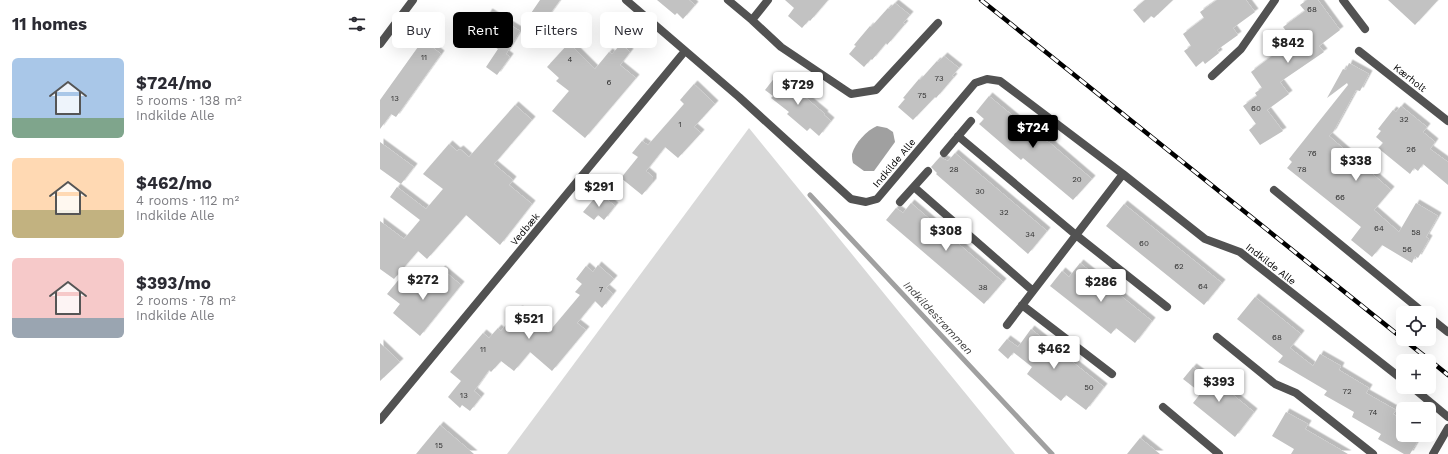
<!DOCTYPE html>
<meta charset="utf-8">
<style>
body{margin:0;font-family:"Work Sans",sans-serif;background:#f2f2f3;color:#2b2b33;height:100vh;display:flex;flex-direction:column;font-size:15px;white-space:nowrap}
*{box-sizing:border-box;margin:0}
p{font-size:13px;color:#7c7c81}
.icon{flex:none;width:22px;height:22px;fill:none;stroke:currentColor;stroke-width:2;stroke-linecap:round;stroke-linejoin:round}
.map{position:relative;flex:1;overflow:hidden}
.drawer{display:flex;flex-direction:column;background:#fff;width:380px}
.drawer>*{flex:none}
.banner{position:absolute;left:12px;top:12px;width:380px;height:36px;display:flex;gap:8px}
.tools{position:absolute;left:1016px;top:306px;display:grid;gap:8px}
.tools a{display:grid;place-items:center;width:40px;height:40px;border-radius:6px;background:#fff;box-shadow:0 4px 16px #0002;font-size:20px}
.price{position:absolute;translate:-50% -34px;padding:0 9px;border-radius:4px;background:#fff;color:#222;font-size:13px;line-height:26px;filter:drop-shadow(0 1px 2px #0008)}
.price::after{content:'';position:absolute;left:50%;top:24px;width:12px;height:9px;margin-left:-6px;background:inherit;clip-path:polygon(0 0,100% 0,50% 100%)}
.price.on{background:#000;color:#fff}
ul{padding:0;list-style:none}
li{display:flex;align-items:center;gap:12px;height:100px;padding:0 12px}
li span{display:grid;place-items:center;flex:none;width:112px;height:80px;border-radius:6px;color:#555}
li>.icon{margin-inline-start:auto}
span .icon{width:48px;height:48px;fill:#fffc;stroke-width:1}
li b{font-size:17px}
h2{display:flex;justify-content:space-between;align-items:center;height:48px;padding:0 12px;font-size:17px}
.pill{padding:0 14px;border-radius:6px;background:#fff;box-shadow:0 4px 16px #0002;font-size:14px;line-height:36px}
.pill.on{background:#000;color:#fff}
main{display:flex;flex:1;min-height:0}
.map>svg:first-child{display:block}
</style>
<main>
<section class="drawer">
<h2>11 homes<svg class="icon" aria-label="filters" viewBox="0 0 24 24"><path d="M4 7h16M4 17h16"/><circle cx="9" cy="7" r="2"/><circle cx="15" cy="17" r="2"/></svg></h2>
<ul>
<li><span style="background:linear-gradient(#a9c7e8 75%,#7fa58c 0)"><svg class="icon" aria-label="home" viewBox="0 0 24 24"><path d="M3 11l9-7 9 7M6 9v11h12V9"/></svg></span><div><b>$724/mo</b><p>5 rooms · 138 m²</p><p>Indkilde Alle</p></div></li>
<li><span style="background:linear-gradient(#ffd9b3 65%,#c2b280 0)"><svg class="icon" aria-label="home" viewBox="0 0 24 24"><path d="M3 11l9-7 9 7M6 9v11h12V9"/></svg></span><div><b>$462/mo</b><p>4 rooms · 112 m²</p><p>Indkilde Alle</p></div></li>
<li><span style="background:linear-gradient(#f6c9c9 75%,#9aa5b1 0)"><svg class="icon" aria-label="home" viewBox="0 0 24 24"><path d="M3 11l9-7 9 7M6 9v11h12V9"/></svg></span><div><b>$393/mo</b><p>2 rooms · 78 m²</p><p>Indkilde Alle</p></div></li>
</ul>
</section>
<div class="map">
<svg width="1068" height="454" viewBox="0 0 1068 454">
<defs>
<filter id="shadow"><feDropShadow dx="3.5" dy="-3.5" stdDeviation="0" flood-color="#0004"/></filter>
</defs>
<rect width="100%" height="100%" fill="#fff"/>
<path fill="#d9d9d9" d="M369,128L635,454H127Z"/>
<path fill="#a0a0a0" d="M497,126L507,128L513,132L515,142L494,171H484L473,163C472,160 472,157 472,154C475,143 487,130 497,126Z"/>
<g fill="none" stroke-linecap="round" stroke-linejoin="round">
<path stroke="#a0a0a0" stroke-width="5" d="M430,195L672,454"/>
</g>
<path fill="#c2c2c2" filter="url(#shadow)" d="M160,0H180L159,29L147,19Z
M277,0H309L315,5L303,19L297,13L295,15Z
M405,0H448L430,21L429,20L422,28L408,16L414,8Z
M765,0H793L774,18L771,16L764,23L753,10Z
M837,0H866L875,12L853,28L858,35L837,50L839,53L825,64L823,61L816,67L804,51L811,46L803,34L824,18L820,12Z
M927,0H938L960,30L939,46L944,52L900,82L909,94L887,110L903,131L880,145L869,130L876,124L863,106L877,96L875,93L882,88L871,72L892,56L886,48L907,32L903,27L925,11L920,5Z
M1008,0H1058L1035,25Z
M515,3L530,15L523,23L525,24L507,45L506,43L492,60L491,59L484,67L469,54L476,46L474,45L490,26L491,27L508,8L509,9Z
M109,12L140,31L126,54L130,57L117,75L106,67L118,49L94,35Z
M43,40L61,54L16,117L11,114L0,129V100Z
M189,43L215,69L229,52L232,54L241,44L250,52L240,65L256,78L205,138L172,111L189,91L176,81L179,78L167,67Z
M564,56L579,68L572,76L574,77L556,98L555,97L533,120L518,107L525,99L523,98L539,79L540,80L557,61L558,62Z
M969,63L989,74L980,91L976,90L953,132L949,136L1011,190L994,210L1019,232L1036,203L1058,216L1046,237L1049,239L1038,258L1035,256L1032,263L1002,245L992,257L971,240L981,227L907,168L912,162L909,159L968,85L967,83L947,98L963,69L966,70Z
M396,76L405,83L408,80L428,96L426,98L445,114L444,115L451,121L439,136L430,128L427,131L407,114L409,112L391,98L393,96L385,90Z
M314,84L335,104L314,127L321,133L298,158L285,147L266,171L273,177V182L262,195L241,178L258,157L252,153L262,141L268,145L304,104L300,100Z
M609,96L661,139L670,143L712,179L693,200L643,158L641,160L599,124L604,119L596,112Z
M135,105L152,120L114,164L133,180L129,185L152,204L120,245L86,215L47,259L38,251L14,279L0,269V221L24,239L40,220L10,197L17,187L46,209L63,189L43,174L69,144L77,151L80,149L89,157Z
M1021,106L1047,127L1043,132L1055,142L1050,149L1068,162V185L1043,164L1038,171L1034,168L1030,174L998,148L1003,143L996,137L1001,131L998,129L1013,110L1016,112Z
M0,142L34,167L21,184L0,169Z
M575,153L667,231L648,254L556,174L557,173L551,167L560,157L568,161Z
M219,193L235,206L224,220L218,215L214,220L203,212Z
M531,203L623,282L604,304L506,220L516,208L523,213Z
M744,204L842,283L824,305L726,226Z
M700,263L772,321L755,343L736,328L731,334L670,286L682,271L689,277Z
M218,265L234,279L226,288L233,294L222,308L215,301L197,323L206,330L172,371L150,352L134,371L121,361L111,372L109,370L94,391L101,397L90,411L82,405L80,408L68,397L81,381L70,372L103,333L109,338L118,328L121,331L139,309L168,333L200,295L195,292L202,284L196,279L206,266L213,272Z
M62,269L81,285L40,336L13,313L20,304L7,294L21,277L41,293Z
M875,297L921,334L910,348L933,366L940,354L961,366L959,370L989,388L986,393L1016,410L1013,414L1023,420V435H1041L1030,454H1024L998,439L1001,434L972,417L974,412L944,395L947,391L898,362L903,356L857,319Z
M651,329L724,387L706,410L686,395L681,401L647,374L652,367L633,352L637,348L628,359L618,350L627,339L638,347Z
M0,343L20,362L0,381Z
M813,367L831,380L832,379L836,381L874,412L855,437L813,403L821,393L803,379Z
M906,412L928,424L925,429L968,454H911L914,449L892,436Z
M60,425L94,454H36Z
M760,438L780,454H747Z"/>
<g fill="none" stroke-linecap="round" stroke-linejoin="round">
<path stroke="#525252" stroke-width="8" d="M894,190L1044,313
M1049,317L1068,332"/>
<path stroke="#525252" stroke-width="8" d="M246,0L359,97L471,199L486,202L497,199L595,83L607,79L620,81L743,174L825,239L860,252L1023,380
M348,0L372,20L401,47L471,94L496,90L558,23
M963,0L985,29
M372,20L388,0
M0,44L33,0
M979,51L1068,121
M832,76L861,49L895,0
M578,136L696,235L787,307
M564,153L591,121
M534,187L653,291
M520,202L548,171
M642,305L732,374
M627,325L743,174
M837,337L895,384L916,393L993,454
M1032,387L1068,417
M783,407L839,454
M0,420L305,51
M1053,454L1068,428"/>
<g stroke="#000" stroke-width="4.5">
<path id="rail" d="M601,0L1068,375"/>
</g>
<use href="#rail" stroke="#fff" stroke-width="3" stroke-dasharray="9" stroke-linecap="butt"/>
</g>
<g text-anchor="middle" dominant-baseline="central" stroke-width="3.5" stroke-linejoin="round" paint-order="stroke">
<g font-size="8" fill="#303030">
<text x="932" y="9">68</text>
<text x="44" y="57">11</text>
<text x="190" y="59">4</text>
<text x="559" y="78">73</text>
<text x="229" y="82">6</text>
<text x="542" y="95">75</text>
<text x="15" y="98">13</text>
<text x="876" y="108">60</text>
<text x="1024" y="119">32</text>
<text x="300" y="124">1</text>
<text x="1031" y="149">26</text>
<text x="932" y="153">76</text>
<text x="574" y="169">28</text>
<text x="922" y="169">78</text>
<text x="697" y="179">20</text>
<text x="600" y="191">30</text>
<text x="960" y="197">66</text>
<text x="624" y="212">32</text>
<text x="999" y="228">64</text>
<text x="1036" y="232">58</text>
<text x="650" y="234">34</text>
<text x="764" y="243">60</text>
<text x="1027" y="249">56</text>
<text x="799" y="266">62</text>
<text x="823" y="286">64</text>
<text x="603" y="287">38</text>
<text x="221" y="289">7</text>
<text x="897" y="337">68</text>
<text x="103" y="349">11</text>
<text x="709" y="387">50</text>
<text x="967" y="391">72</text>
<text x="84" y="395">13</text>
<text x="993" y="412">74</text>
<text x="59" y="445">15</text>
</g>
<g font-size="10" fill="#000" stroke="#fff">
<text transform="translate(1030 78) rotate(38)">Kærholt</text>
<text transform="translate(514 163) rotate(-50)">Indkilde Alle</text>
<text transform="translate(145 229) rotate(-50)">Vedbæk</text>
<text transform="translate(891 264) rotate(38)">Indkilde Alle</text>
</g>
<g font-size="11" font-style="italic" fill="#414141" stroke="#fff">
<text transform="translate(558 318) rotate(47)">Indkildestrømmen</text>
</g>
</g>
</svg>
<div class="tools">
<a><svg class="icon" aria-label="locate" viewBox="0 0 24 24"><circle cx="12" cy="12" r="6"/><path d="M12 2v4M12 18v4M2 12h4M18 12h4"/></svg></a>
<a>+</a>
<a>−</a>
</div>
<b class="price" style="left:908px;top:64px">$842</b>
<b class="price" style="left:418px;top:106px">$729</b>
<b class="price on" style="left:653px;top:149px">$724</b>
<b class="price" style="left:976px;top:182px">$338</b>
<b class="price" style="left:219px;top:208px">$291</b>
<b class="price" style="left:566px;top:252px">$308</b>
<b class="price" style="left:43px;top:301px">$272</b>
<b class="price" style="left:721px;top:303px">$286</b>
<b class="price" style="left:149px;top:340px">$521</b>
<b class="price" style="left:674px;top:370px">$462</b>
<b class="price" style="left:839px;top:403px">$393</b>
<div class="banner">
<a class="pill">Buy</a>
<a class="pill on">Rent</a>
<a class="pill">Filters</a>
<a class="pill">New</a>
</div>
</div>
</main>
